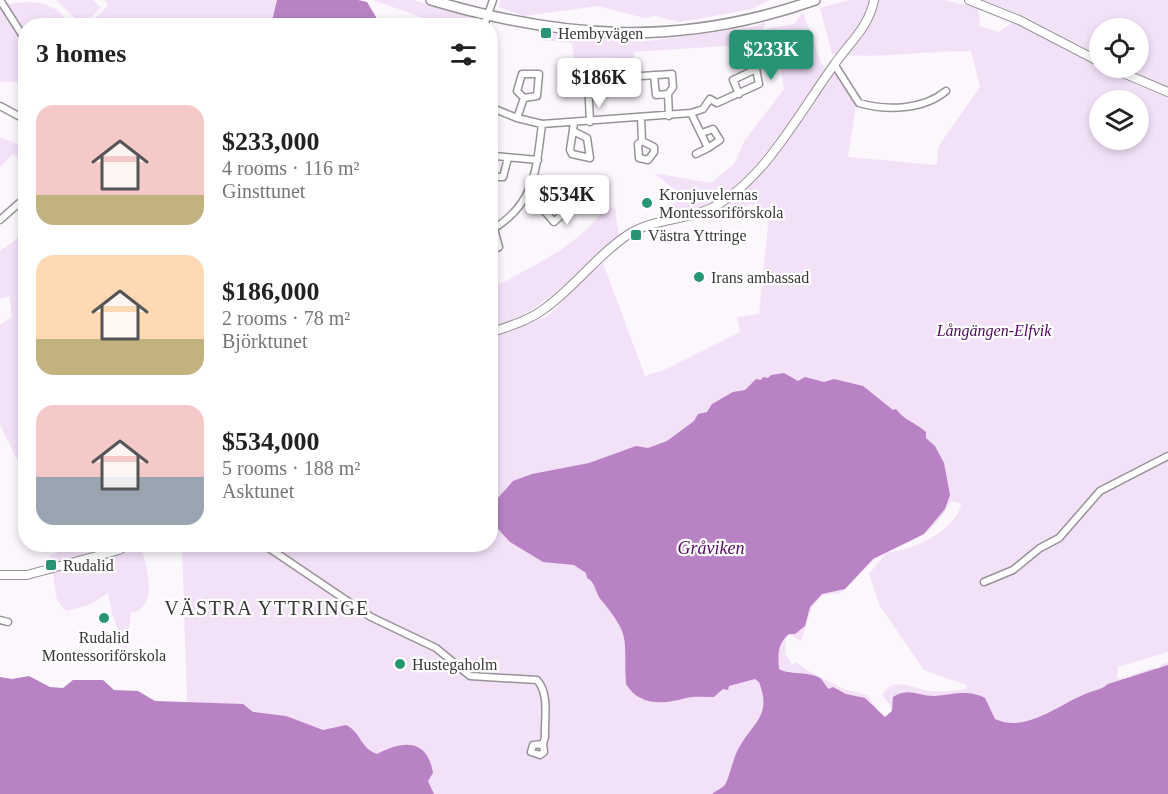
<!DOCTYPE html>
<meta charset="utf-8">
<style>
body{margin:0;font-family:"Times New Roman",serif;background:#f2f2f2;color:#222;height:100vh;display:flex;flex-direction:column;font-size:22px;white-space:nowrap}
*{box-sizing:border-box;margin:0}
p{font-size:20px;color:#767676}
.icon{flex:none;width:33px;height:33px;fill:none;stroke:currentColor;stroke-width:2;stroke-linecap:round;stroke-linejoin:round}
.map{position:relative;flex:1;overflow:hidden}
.sheet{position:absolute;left:18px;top:18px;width:480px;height:534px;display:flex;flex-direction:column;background:#fff;border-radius:24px;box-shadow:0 3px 9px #0003}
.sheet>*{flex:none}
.tools{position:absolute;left:1089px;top:18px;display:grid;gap:12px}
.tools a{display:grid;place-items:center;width:60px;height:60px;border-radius:50%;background:#fff;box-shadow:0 3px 9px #0003;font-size:30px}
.price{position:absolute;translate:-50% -51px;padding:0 14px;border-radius:6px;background:#fff;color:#222;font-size:20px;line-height:39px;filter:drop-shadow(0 2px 3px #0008)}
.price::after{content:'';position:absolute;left:50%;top:36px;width:18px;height:14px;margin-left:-9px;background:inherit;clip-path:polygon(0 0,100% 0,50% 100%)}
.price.current{background:#269475;color:#fff}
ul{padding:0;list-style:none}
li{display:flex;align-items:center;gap:18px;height:150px;padding:0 18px}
li span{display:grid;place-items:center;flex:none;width:168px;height:120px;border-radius:18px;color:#555}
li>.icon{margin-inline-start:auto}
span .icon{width:72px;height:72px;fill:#fffc;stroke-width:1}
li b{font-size:26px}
h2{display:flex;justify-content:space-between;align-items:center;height:72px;padding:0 18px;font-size:26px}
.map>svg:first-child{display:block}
</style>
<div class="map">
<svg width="1168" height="794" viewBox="0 0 1168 794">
<rect width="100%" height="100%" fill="#fcf7fd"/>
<path fill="#f3e1f8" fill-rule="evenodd" d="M6,0L9,4C35,0 56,2 71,25L26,26L25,82H0V4Z
M56,0H93L101,8L82,25Z
M104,0H277L271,25L88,26L108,5Z
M373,0H413L476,19L479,25H443Z
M500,0H769L752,9L680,22L655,16L644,18L598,6L524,16L499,7Z
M849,0H944L977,8L980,18L979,26L999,32L1013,22L1100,68L1168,97V652L1118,667L1117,679L1124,677L1126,683L1133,681L1131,675L1155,667L1157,674L1162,671L1160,665L1168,662V794H208L190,790L182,545L490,544L491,337L546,317L556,309L574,286L603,263L645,376L664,370L740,332L737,317L759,314L769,216L751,204L719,222L717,209C764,170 805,119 838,67L857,99L848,157L937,165L938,147L980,87L971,51C924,51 878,59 832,54L820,8ZM1100,100H1138V140H1100ZM951,501L961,504C956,531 912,551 888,552C920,537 933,534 951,501ZM886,553L869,574L880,606L924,670L966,685V689C955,691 940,692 929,691C912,689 895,675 882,695L890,705L891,711L886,717L881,715L867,695L841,688L805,669L797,662L792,665L785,653L786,636L790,635L801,641L812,607L823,595L841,593L875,559Z
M982,0H1168V89L1125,68H1138V28H1100L1099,55L1017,13Z
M803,12L821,63L826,69C798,111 754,179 710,204C694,213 674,215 657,219V215L681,198L674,189L654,173L711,183L734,164L745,140L784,89L777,47L767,29L794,24Z
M766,22L758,41L741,45L634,52L633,64L613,65L610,57L574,59L572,43L542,40L543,36L555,34L648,41L753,27Z
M0,137L25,147V159L13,154L0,167Z
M615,207L619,238C576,273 544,311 491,329V286L500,284C537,264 579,245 604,209Z
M25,233V468L16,457L0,425V325L12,317L9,296L0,299V251Z
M72,545H141C145,565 161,606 131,613L126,651L113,617L108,593L89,605L66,611L57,600L50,556Z"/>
<path fill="#b882c5" d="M277,0H358L367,2L379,22L370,26L271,25Z
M784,373L798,381L805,377L824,382L834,379L863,386L893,410L896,409C905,421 915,422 926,432V438L935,446L944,463L950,495L945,509L924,534L873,559L845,589L822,594L810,607L805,626L795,634H789C777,644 778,655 779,669C788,675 808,671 820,678C823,680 825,686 829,689L833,687L846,694L865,698L885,717L892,711L893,697C908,687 918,696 934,696C953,695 966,689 985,698L995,719C1025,733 1057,706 1083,695C1092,690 1100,691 1108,684L1168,665V794H712C715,791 721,789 724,786C729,781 733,756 740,746C754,722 772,715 759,682L755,679L729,686L728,690L723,689L714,697C706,697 693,696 686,698C665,704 640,707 626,684C623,641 633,638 602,601C595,594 596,582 587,578L586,573L574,565L543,562L510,542L498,529L497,499L513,481L532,474L589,463L636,446L648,448L667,441L694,421L698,414L707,412L712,404L733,392L745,390L756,379L761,380L763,377L768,378L771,375Z
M29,676L50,687L63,688L73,680H103L114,690L138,691L155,701L243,704L253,712L286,716L323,730L346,725C361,732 360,748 377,754C402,741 427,737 433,773L428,781L434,794H0V677L12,679Z"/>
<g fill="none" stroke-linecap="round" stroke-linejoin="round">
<g stroke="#979398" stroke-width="9">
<path id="minor" d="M0,0L26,41
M484,26L493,0
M834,64L859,103C887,111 923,110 946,91
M654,75L656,95L668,94
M641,76L672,74L673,87L668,94L669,116
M587,94L605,92V81L588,80L590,122
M0,106L26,120
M490,107L517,118L542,124L691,113L703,109L710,99L717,103L759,84L756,69L733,80L739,94
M691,113L708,148L720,140L713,129L702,133
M517,118L524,98L517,91L522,74H539L537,96L524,98
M641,118L642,141L638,144L639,158L648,160L654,152V147L642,141
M573,131L587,138L590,158L572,154L570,150L574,123
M696,154L708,148
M490,162L495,156L538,160
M490,177H503L508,158
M529,193L554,222L565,212L552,199L542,209
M0,220L26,197
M490,231C535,205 536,171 542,124
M490,252L499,247L494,229
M263,544L371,617L436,648L470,676L537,680C550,694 544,719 545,737L543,744L533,745L531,752L540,755L544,752L543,744
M984,582L1013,570L1040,548L1059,538L1100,491L1168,456
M0,620L8,622"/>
</g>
<g stroke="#979398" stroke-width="10">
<path id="tertiary" d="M969,0L1019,20L1100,62
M1111,68L1168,92
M490,333C509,326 528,321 544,309C575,287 597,255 629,234C656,217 692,221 719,204C767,175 802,109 834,65C849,43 869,27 874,0
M0,575H27L119,550L129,544"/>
</g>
<g stroke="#979398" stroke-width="12">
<path id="secondary" d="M431,0C565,40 682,47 815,0"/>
</g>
<use href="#minor" stroke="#fff" stroke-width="6"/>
<use href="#tertiary" stroke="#fff" stroke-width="8"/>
<use href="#secondary" stroke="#fff" stroke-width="9"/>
</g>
<g fill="#269475" stroke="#fff" stroke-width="2">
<rect x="540" y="27" width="12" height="12" rx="3"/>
<circle cx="647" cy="203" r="6"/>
<rect x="630" y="229" width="12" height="12" rx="3"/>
<circle cx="699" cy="277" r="6"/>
<rect x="45" y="559" width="12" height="12" rx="3"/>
<circle cx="104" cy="618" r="6"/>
<circle cx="400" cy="664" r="6"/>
</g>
<g text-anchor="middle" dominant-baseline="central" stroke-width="4.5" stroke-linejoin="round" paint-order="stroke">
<g font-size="16" fill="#393739" stroke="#fff" text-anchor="start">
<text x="558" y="33">Hembyvägen</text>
<text x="659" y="194">Kronjuvelernas<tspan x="659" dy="18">Montessoriförskola</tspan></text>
<text x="648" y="235">Västra Yttringe</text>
<text x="711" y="277">Irans ambassad</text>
<text x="63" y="565">Rudalid</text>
<text x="104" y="637" text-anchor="middle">Rudalid<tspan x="104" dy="18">Montessoriförskola</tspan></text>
<text x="412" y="664">Hustegaholm</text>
</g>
<g font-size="16" font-style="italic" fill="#4f075e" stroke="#fff">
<text x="994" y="330">Långängen-Elfvik</text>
</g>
<g font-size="18" font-style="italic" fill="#520c61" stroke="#fff">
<text x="711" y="548">Gråviken</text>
</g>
<g font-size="20" letter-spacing="1.5" fill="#393739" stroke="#fff">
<text x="267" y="608">VÄSTRA YTTRINGE</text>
</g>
</g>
</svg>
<div class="tools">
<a><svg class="icon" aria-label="locate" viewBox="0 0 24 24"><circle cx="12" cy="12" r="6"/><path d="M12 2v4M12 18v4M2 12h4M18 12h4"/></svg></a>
<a><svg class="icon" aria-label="layers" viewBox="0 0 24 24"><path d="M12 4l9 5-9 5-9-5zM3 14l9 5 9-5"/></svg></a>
</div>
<b class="price current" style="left:771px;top:81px">$233K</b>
<b class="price" style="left:599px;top:109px">$186K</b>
<b class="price" style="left:567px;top:226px">$534K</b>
<section class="sheet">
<h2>3 homes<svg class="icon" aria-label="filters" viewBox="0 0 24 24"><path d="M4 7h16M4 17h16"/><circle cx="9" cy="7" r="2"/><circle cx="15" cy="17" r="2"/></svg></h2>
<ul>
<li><span style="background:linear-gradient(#f6c9c9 75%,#c2b280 0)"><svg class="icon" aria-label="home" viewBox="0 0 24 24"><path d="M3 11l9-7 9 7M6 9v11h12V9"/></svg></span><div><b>$233,000</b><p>4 rooms · 116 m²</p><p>Ginsttunet</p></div></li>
<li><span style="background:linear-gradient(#ffd9b3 70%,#c2b280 0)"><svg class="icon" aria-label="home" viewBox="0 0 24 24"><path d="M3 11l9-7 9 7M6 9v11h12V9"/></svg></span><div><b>$186,000</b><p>2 rooms · 78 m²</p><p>Björktunet</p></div></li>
<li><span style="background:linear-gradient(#f6c9c9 60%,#9aa5b1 0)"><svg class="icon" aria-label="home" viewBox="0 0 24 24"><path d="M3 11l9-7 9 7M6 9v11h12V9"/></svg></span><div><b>$534,000</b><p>5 rooms · 188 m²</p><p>Asktunet</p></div></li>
</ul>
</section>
</div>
